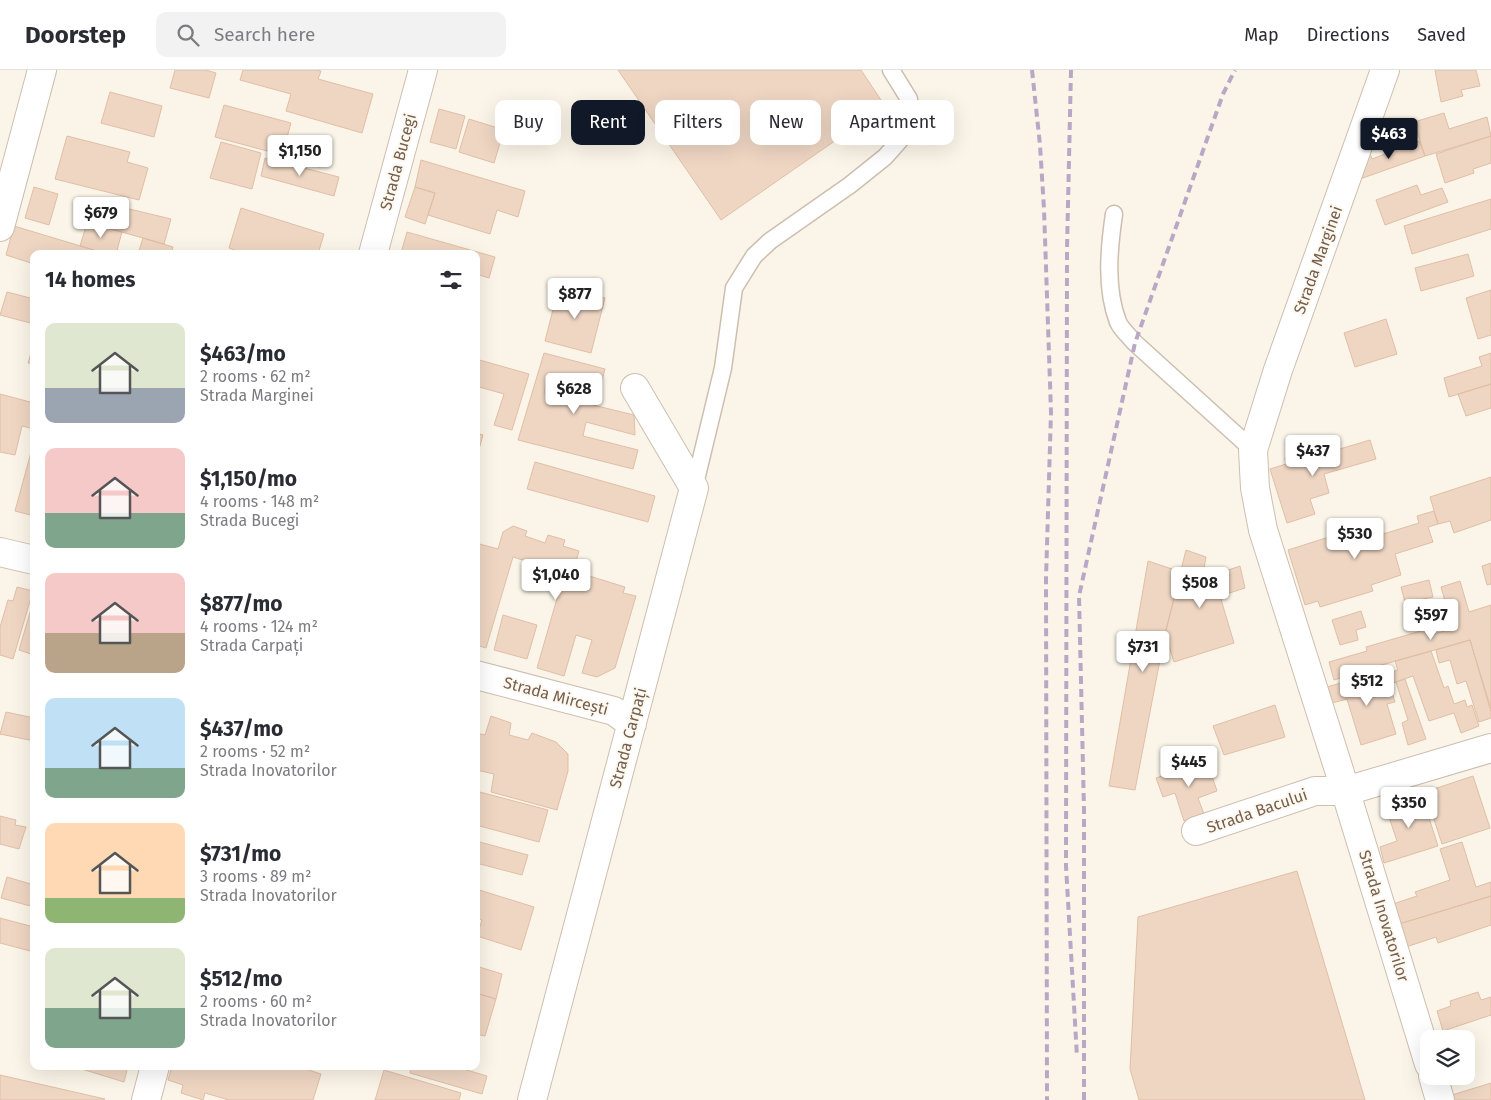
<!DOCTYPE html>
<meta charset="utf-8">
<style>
body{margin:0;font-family:"Fira Sans",sans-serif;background:#f2f2f3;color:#2b2b33;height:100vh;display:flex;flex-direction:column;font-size:19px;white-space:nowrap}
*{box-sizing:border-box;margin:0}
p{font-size:16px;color:#7c7c81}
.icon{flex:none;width:28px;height:28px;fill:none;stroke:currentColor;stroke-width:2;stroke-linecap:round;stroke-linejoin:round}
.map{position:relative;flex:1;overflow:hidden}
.sheet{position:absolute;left:30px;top:180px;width:450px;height:820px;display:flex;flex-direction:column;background:#fff;border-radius:10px;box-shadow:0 5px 20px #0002}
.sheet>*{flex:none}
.banner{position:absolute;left:495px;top:30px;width:475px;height:45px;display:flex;gap:10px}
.buttons{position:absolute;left:1420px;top:960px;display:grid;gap:10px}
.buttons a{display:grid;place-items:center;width:55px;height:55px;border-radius:10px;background:#fff;box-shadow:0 5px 20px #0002;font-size:25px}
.price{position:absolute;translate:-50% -42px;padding:0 11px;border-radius:5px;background:#fff;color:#222;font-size:16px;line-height:32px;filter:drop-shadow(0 1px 2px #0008)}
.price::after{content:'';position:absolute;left:50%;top:30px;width:15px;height:11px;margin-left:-8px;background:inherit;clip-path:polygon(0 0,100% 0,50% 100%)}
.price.active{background:#111827;color:#fff}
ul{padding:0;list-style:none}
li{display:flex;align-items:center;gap:15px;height:125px;padding:0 15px}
li span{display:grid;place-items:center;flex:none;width:140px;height:100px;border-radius:10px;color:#555}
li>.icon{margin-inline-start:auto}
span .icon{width:60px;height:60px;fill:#fffc;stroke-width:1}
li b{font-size:21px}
h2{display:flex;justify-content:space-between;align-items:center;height:60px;padding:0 15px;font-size:21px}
.pill{padding:0 18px;border-radius:10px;background:#fff;box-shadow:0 5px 20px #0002;font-size:18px;line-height:45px}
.pill.active{background:#111827;color:#fff}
header{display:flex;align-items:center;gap:30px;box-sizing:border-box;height:70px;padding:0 25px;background:#fff;border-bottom:1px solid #e1e1e2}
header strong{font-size:24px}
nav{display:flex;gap:28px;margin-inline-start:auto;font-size:18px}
.search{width:350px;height:45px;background:#f2f2f3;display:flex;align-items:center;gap:12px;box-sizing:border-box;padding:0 18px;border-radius:10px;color:#7c7c81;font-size:19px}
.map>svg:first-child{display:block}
</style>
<header>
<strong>Doorstep</strong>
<div class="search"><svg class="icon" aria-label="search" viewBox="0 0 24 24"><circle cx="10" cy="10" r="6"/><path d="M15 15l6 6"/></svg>Search here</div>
<nav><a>Map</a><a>Directions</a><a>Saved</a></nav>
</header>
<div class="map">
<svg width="1491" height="1030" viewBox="0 0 1491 1030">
<rect width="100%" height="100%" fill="#fbf5e9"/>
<path fill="#efd6c3" stroke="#e0bea4" d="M175,0H206L216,3L209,28L170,18Z
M243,0H316L321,1L318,9L373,24L362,63L286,41L291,24L240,10Z
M618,0H861L885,36L721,150Z
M1435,0H1476L1480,16L1461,20L1463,26L1441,32Z
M110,22L162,36L154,67L101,53Z
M224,35L291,53L282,85L215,67Z
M439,39L465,46L456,79L430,72Z
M1444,43L1449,59L1487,47L1491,66L1425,86L1414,52Z
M469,49L504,60L494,93L459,82Z
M67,66L130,82L127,92L148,98L139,130L55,109Z
M1491,66V93L1473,99L1474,103L1445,113L1436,84Z
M291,70L325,79L320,97L286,87Z
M1419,71L1425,86L1360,109L1356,98L1366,94L1363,85L1366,72L1372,89Z
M221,72L261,83L252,119L210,108Z
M265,88L339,107L334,126L261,106Z
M421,90L525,121L518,147L497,140L490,164L428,145L435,123L415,117Z
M1417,115L1421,125L1442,118L1448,132L1385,155L1376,130Z
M34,117L58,124L49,155L25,148Z
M415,117L435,123L425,154L405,147Z
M1491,129V159L1412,184L1404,156Z
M117,136L171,149L164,174L111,159Z
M241,138L324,164L318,184H246L229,178Z
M87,153L122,162L116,184H107L80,176Z
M14,156L107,184H34V194L6,185Z
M407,162L495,187L489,208L476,204V184L401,183Z
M143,168L173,177L171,184H138Z
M1468,184L1474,206L1421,221L1415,198Z
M559,216L605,228L591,283L545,271Z
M1491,220V265L1478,269L1466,228Z
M7,222L34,229V254L0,245Z
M1386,249L1397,284L1355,297L1344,263Z
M34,273V294L28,293Z
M544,283L605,299L599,322L548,309L544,323L634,345L635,365L586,352L583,366L638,380L633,399L518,370Z
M1491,283V314L1449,327L1444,308L1482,296L1479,287Z
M476,289L529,304L512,360L494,355L504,324L476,316Z
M1491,314V338L1466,346L1458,324Z
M0,324L34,333V359L22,356L15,385L0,382Z
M476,363L483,365L476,390Z
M1370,370L1376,389L1324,404L1329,423L1310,429L1315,444L1287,453L1270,399L1286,394L1285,388L1300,383L1303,390Z
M33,375H34V446L15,441Z
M535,392L655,426L648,452L527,419Z
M1491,407V450L1454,463L1450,451L1438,454L1430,427Z
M1434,441L1438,454L1428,457L1433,472L1395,484L1401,505L1371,515L1373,521L1320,537L1318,531L1305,535L1288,480L1376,452L1380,465L1419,453L1417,446Z
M513,456L527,461L525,466L545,473L548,465L565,470L563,476L579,481L573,501L625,517L623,523L636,526L615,598L597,607L582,603L592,570L576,565L564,606L537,598L560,518L524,507L529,492L513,487L486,578L476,575V473L498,479L503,462Z
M1186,480L1206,487L1202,509L1240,496L1245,518L1220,526L1234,573L1174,592L1165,564Z
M1148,491L1181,502L1165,564L1135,720L1109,716Z
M1491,493V514L1487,515L1482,496Z
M1429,510L1433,527L1423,529L1427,543L1409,547L1401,517Z
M1460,511L1469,542L1491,535V639L1470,570L1371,598L1373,607L1359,611L1357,603L1334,610L1329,592L1367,581L1366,577L1431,558L1433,564L1445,561L1440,543L1448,541L1441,517Z
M17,517L33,521L13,589L0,585V557L8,530L13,531Z
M34,529V585L19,580Z
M1361,541L1366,557L1356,560L1358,570L1340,575L1332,550Z
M503,545L537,555L527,589L494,580Z
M1470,570L1491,642V648L1479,652L1466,611L1457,614L1450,590L1439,593L1436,580Z
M1431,581L1444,618L1448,616L1454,634L1465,630L1467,637L1472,635L1479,656L1461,663L1454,643L1429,651L1413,606L1390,614L1387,604L1398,600L1395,591Z
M1381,605L1385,618L1390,617L1395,632L1387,634L1396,664L1361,675L1347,629L1332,633L1327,617L1358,608L1359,611Z
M1405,609L1426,669L1408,675L1402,653L1408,650L1396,612Z
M1275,635L1285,667L1224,685L1213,656Z
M6,642L34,648V671L0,664Z
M491,646L511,653L509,665L528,670L532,663L556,672L568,684V701L557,740L491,722L494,704L476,700V663L485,665Z
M1207,691L1217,721L1198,728L1204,744L1184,751L1175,723L1163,727L1156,708Z
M1473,706L1490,758L1442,774L1425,722Z
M476,721L548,740L539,772L476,755Z
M1421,723L1438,776L1384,793L1380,777L1397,771L1385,735Z
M0,746L16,750L15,755L26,757L19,779L0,774Z
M476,771L528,785L522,805L476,793Z
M1462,772L1476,817L1491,812V826L1399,854L1393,834L1417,826L1415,822L1450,810L1440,779Z
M1297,801L1365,1030H1139L1130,999L1138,847Z
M7,807L34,815V837L1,828Z
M476,819L534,837L521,880L477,866L482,850L476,848Z
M1491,826V855L1438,873L1436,867L1406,877L1399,854Z
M0,848L34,857V882L0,873Z
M476,896L502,904L496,929L476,923Z
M1478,922L1481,930L1491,927V945L1443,961L1437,941L1451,936L1450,931Z
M476,923L496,929L485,966L476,964Z
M72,996H128L124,1012Z
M172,996L182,998V996H263L271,999L272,996H296L321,1004L313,1030H229L205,1023L203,1030L181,1023L183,1015L168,1010Z
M411,996H453L487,1006L482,1024L410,1003Z
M384,1000L461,1023L459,1030H375Z
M0,1005L105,1029L104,1030H0Z
M1491,1013V1030H1454L1452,1025Z"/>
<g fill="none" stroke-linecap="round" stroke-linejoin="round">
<g stroke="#cdbeb0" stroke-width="19">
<path id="service" d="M1114,144C1109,178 1105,218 1118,252C1121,259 1129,266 1135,273L1253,380
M694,418L723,298L734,218L754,186L770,171L850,115L885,87L901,69L908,55L909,29L891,0"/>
</g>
<g stroke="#cdbeb0" stroke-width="30">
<path id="minor" d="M1385,0L1278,300L1253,380L1255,418L1263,460L1339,700L1429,994
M0,157L42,0
M373,184L423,0
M0,482L34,490
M476,605L614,641L632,654
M1196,761L1315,721H1346L1491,678
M1433,1006L1440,1030
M146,1030L155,996
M532,1030L694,418L635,318"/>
</g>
<use href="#service" stroke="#fff" stroke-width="16"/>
<use href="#minor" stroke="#fff" stroke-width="28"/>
<path stroke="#b9a8c5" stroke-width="4" stroke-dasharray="8 5" stroke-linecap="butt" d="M1032,0L1040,75L1044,139L1051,342L1046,509L1047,1030
M1071,0L1067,179L1066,796L1077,987
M1084,1030V740L1079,526L1135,273L1223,24L1235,0"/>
</g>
<g text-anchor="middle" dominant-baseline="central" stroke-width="4" stroke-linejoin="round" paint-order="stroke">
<g font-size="16" fill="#745e4e" stroke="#fef9f0">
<text transform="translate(398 92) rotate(-75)">Strada Bucegi</text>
<text transform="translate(1318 190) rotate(-70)">Strada Marginei</text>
<text transform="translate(556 626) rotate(15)">Strada Mircești</text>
<text transform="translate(628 668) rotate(-75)">Strada Carpați</text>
<text transform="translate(1257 741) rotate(-19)">Strada Bacului</text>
<text transform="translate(1384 846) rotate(73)">Strada Inovatorilor</text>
</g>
</g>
</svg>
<div class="buttons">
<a><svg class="icon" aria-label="layers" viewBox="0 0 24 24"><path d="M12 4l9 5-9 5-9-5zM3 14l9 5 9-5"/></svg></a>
</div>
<b class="price active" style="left:1389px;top:90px">$463</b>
<b class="price" style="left:300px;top:107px">$1,150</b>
<b class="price" style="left:101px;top:169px">$679</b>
<b class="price" style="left:575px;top:250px">$877</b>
<b class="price" style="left:574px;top:345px">$628</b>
<b class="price" style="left:1313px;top:407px">$437</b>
<b class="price" style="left:1355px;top:490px">$530</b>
<b class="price" style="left:556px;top:531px">$1,040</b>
<b class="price" style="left:1200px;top:539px">$508</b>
<b class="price" style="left:1431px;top:571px">$597</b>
<b class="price" style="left:1143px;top:603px">$731</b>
<b class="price" style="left:1367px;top:637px">$512</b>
<b class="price" style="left:1189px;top:718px">$445</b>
<b class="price" style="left:1409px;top:759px">$350</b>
<div class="banner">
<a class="pill">Buy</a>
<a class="pill active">Rent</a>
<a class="pill">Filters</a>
<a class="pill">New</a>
<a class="pill">Apartment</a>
</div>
<section class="sheet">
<h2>14 homes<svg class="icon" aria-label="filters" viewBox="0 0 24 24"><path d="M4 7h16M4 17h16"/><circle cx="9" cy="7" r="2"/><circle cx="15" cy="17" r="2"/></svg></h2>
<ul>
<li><span style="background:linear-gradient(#dfe7d0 65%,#9aa5b1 0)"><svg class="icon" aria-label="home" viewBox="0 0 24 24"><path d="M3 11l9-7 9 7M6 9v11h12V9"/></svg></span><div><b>$463/mo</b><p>2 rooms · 62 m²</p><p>Strada Marginei</p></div></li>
<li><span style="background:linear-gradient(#f6c9c9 65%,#7fa58c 0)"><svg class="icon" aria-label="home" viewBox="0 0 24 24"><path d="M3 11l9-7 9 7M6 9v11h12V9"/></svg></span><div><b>$1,150/mo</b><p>4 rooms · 148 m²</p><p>Strada Bucegi</p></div></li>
<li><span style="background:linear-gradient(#f6c9c9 60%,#b9a48a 0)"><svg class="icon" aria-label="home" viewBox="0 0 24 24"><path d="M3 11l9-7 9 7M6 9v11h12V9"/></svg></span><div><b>$877/mo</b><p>4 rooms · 124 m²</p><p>Strada Carpați</p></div></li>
<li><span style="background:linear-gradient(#bfe0f5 70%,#7fa58c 0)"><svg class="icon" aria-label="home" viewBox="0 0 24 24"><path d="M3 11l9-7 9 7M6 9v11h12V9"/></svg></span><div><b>$437/mo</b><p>2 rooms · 52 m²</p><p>Strada Inovatorilor</p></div></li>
<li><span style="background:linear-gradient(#ffd9b3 75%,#8fb573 0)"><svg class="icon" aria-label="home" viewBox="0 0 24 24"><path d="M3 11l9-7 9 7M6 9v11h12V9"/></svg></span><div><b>$731/mo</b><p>3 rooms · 89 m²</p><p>Strada Inovatorilor</p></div></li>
<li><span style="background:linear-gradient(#dfe7d0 60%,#7fa58c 0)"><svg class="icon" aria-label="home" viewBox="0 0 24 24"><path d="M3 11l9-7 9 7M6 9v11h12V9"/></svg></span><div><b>$512/mo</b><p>2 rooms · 60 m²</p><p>Strada Inovatorilor</p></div></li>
</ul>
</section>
</div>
